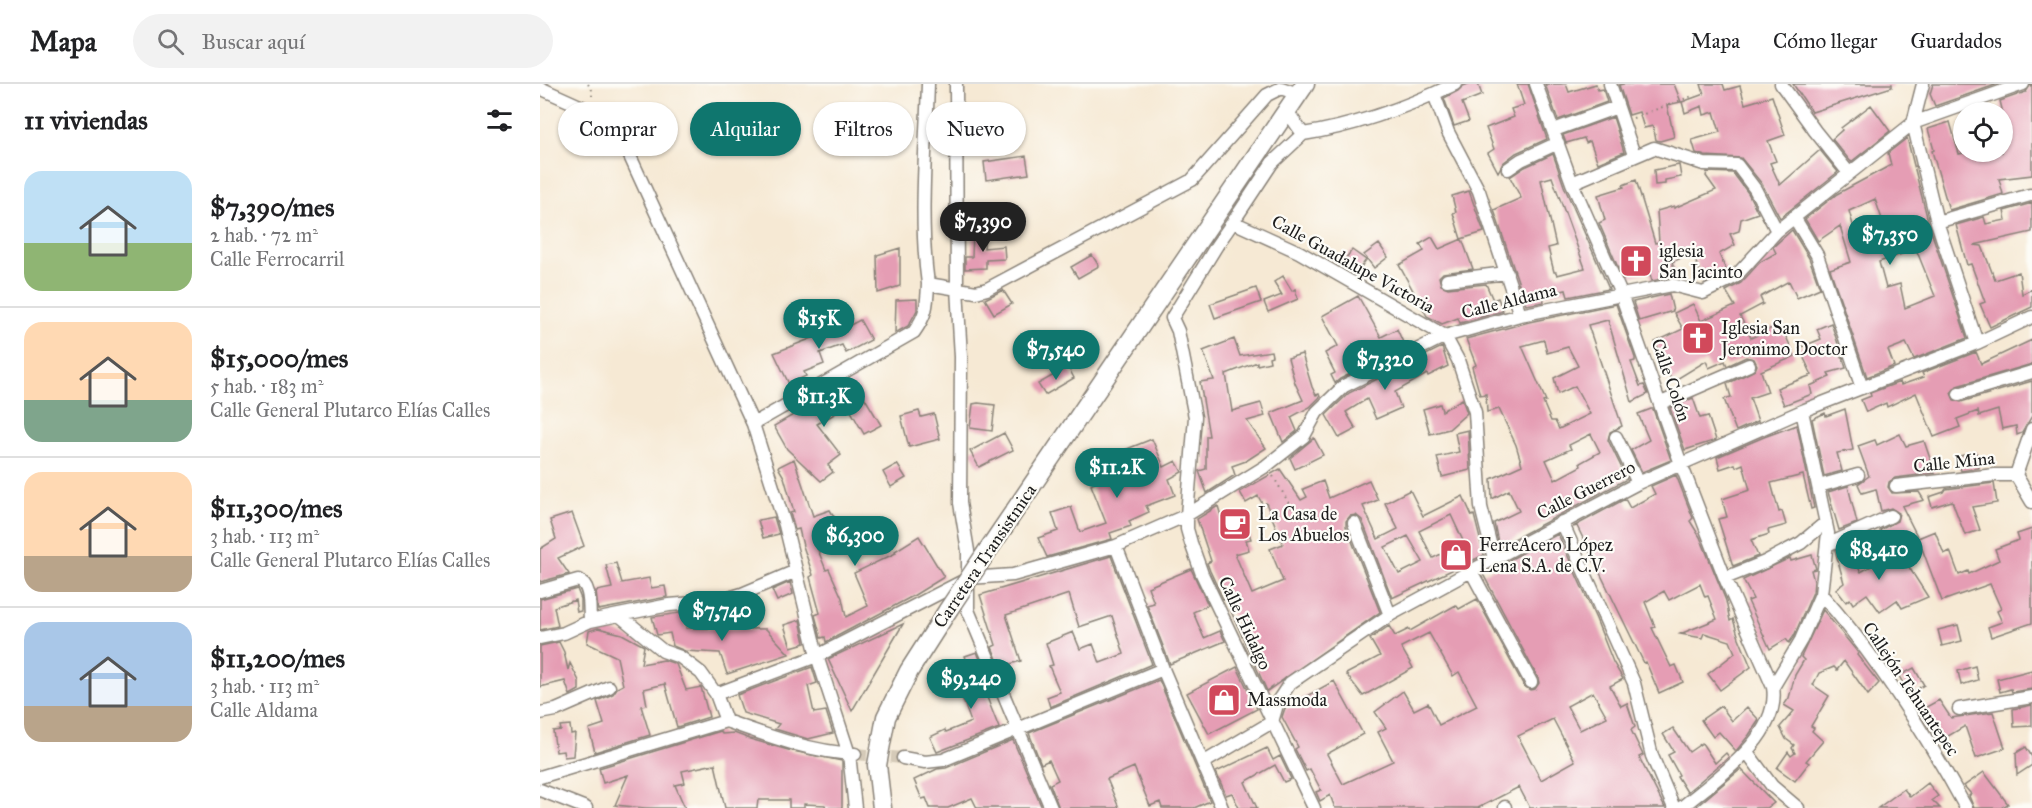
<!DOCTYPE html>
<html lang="es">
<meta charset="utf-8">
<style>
body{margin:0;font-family:"IM FELL Great Primer",serif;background:#f2f2f2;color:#202124;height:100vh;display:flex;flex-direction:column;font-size:22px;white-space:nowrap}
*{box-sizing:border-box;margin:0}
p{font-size:20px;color:#757577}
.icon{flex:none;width:33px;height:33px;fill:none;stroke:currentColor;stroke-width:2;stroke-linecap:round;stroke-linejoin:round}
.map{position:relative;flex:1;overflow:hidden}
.sheet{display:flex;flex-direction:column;background:#fff;width:540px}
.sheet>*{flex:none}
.guide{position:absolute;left:18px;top:18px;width:570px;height:54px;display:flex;gap:12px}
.controls{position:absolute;left:1413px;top:18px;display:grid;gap:12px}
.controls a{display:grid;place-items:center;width:60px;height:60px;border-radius:50%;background:#fff;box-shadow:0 2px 4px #0004;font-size:30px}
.price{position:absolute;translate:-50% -51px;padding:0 14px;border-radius:21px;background:#0f766e;color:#fff;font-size:20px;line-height:39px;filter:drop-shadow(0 2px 3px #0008)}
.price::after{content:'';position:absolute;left:50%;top:36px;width:18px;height:14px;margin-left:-9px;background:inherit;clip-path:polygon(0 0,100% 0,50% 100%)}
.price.current{background:#222;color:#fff}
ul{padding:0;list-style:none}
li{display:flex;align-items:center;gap:18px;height:150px;padding:0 24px}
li+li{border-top:2px solid #e0e0e0}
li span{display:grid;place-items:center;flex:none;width:168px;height:120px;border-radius:18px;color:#555}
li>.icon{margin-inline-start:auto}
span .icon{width:72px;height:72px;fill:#fffc;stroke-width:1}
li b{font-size:26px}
h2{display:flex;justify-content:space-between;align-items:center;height:72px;padding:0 24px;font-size:26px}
.pill{padding:0 21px;border-radius:27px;background:#fff;box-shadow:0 2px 4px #0004;font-size:21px;line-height:54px}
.pill.current{background:#0f766e;color:#fff}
header{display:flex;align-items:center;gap:36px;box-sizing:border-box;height:84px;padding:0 30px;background:#fff;border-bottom:2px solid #e0e0e0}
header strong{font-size:28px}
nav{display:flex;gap:33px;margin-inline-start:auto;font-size:21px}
.search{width:420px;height:54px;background:#f2f2f2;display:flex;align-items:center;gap:15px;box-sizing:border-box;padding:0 21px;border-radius:33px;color:#757577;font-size:22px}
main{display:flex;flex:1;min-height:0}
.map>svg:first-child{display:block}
</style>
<header>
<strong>Mapa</strong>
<div class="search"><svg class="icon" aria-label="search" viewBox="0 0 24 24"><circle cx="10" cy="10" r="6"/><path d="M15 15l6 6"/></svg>Buscar aquí</div>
<nav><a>Mapa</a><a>Cómo llegar</a><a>Guardados</a></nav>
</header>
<main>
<section class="sheet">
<h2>11 viviendas<svg class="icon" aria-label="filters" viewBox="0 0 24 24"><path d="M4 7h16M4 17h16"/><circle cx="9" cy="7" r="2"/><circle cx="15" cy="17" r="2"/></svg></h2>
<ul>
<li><span style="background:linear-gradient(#bfe0f5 60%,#8fb573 0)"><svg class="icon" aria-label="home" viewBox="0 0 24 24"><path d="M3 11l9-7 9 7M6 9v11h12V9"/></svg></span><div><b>$7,390/mes</b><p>2 hab. · 72 m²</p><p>Calle Ferrocarril</p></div></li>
<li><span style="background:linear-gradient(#ffd9b3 65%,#7fa58c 0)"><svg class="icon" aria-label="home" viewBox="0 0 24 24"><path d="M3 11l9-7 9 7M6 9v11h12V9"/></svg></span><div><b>$15,000/mes</b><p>5 hab. · 183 m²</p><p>Calle General Plutarco Elías Calles</p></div></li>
<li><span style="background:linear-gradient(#ffd9b3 70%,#b9a48a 0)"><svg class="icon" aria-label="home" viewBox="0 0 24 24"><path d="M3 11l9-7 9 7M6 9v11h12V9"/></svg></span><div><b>$11,300/mes</b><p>3 hab. · 113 m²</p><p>Calle General Plutarco Elías Calles</p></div></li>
<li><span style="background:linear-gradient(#a9c7e8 70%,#b9a48a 0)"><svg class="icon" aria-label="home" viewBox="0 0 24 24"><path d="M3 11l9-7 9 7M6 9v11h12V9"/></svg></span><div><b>$11,200/mes</b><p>3 hab. · 113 m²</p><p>Calle Aldama</p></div></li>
</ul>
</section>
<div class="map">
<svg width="1492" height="724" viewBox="0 0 1492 724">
<rect width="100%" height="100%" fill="#fdfcf7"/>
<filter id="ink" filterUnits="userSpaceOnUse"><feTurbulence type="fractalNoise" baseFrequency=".0167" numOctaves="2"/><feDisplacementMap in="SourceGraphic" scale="12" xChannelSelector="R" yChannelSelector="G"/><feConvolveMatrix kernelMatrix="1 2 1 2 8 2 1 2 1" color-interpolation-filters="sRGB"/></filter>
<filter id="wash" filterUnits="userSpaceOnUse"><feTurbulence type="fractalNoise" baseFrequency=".008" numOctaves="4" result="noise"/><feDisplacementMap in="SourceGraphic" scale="24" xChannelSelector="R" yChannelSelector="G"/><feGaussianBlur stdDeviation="1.35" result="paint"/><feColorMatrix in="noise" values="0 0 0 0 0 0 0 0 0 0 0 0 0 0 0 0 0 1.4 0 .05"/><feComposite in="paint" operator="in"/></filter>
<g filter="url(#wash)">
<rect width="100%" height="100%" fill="#f6e9d4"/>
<g id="blocks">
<path fill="#e59db4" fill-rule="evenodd" d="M928,0H938L942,11L922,19L929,37L914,42L904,14L918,7L923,2Z
M977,0H988L1007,55L976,69L963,79L958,88L948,69L954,65L946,44L974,33L971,25L984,21Z
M1005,0H1026L1029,8L1056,0L1058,6L1063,5L1067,18L1018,36Z
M1083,0H1134L1141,18L1127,21L1134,53L1120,57L1116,56L1113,42L1104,44L1099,28L1089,31L1079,1Z
M1161,0H1183L1185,6L1200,2L1205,20L1232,12L1245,51L1228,57L1236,77L1230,79L1240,101L1280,66L1298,88L1240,134L1222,100L1201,74L1165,72L1156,69L1152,56L1180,48L1174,28L1164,31L1162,22L1145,29L1142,18L1164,10Z
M1253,0H1352V3L1272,28Z
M1393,0H1458L1395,22L1390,10Z
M1491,0H1492V91L1459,95L1463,110L1409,126L1392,67L1394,66L1388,45L1410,38L1419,70L1428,68H1462V25L1460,17L1486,8Z
M1331,21L1350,47L1311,78L1292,55L1302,46L1301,44Z
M1073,33L1084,68L1058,79L1050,57L1046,59L1044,54L1026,59L1023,51Z
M1367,54L1389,141L1427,254L1374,275L1366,259L1348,266L1354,282L1327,293L1290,185L1311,178L1300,142L1278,157L1265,135L1297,110L1351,81L1348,69ZM1335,115L1343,138L1337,140L1341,151L1318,159L1309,127ZM1376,165L1395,212L1365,224L1360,200L1346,204L1339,178Z
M1013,70L1024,102L1069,205L1028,213L1026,206L1003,211L1004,218L986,221L954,126L981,114L970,93L985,83ZM1012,93L1045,184L1017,191L1016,188H1014L1008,164L1016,162L1001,96Z
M486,72L489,90L446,96L444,78Z
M1139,81L1141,93L1125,96V100L1115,101L1114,86Z
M1167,88L1193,89L1208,109L1218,129L1201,135L1199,147L1190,150L1195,161L1179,170L1187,188L1165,199L1152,169L1132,178L1137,192L1112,197L1109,187L1083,195L1059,139L1065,136L1058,111L1084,103L1083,101L1096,96L1115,159L1119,158L1117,127L1134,122V124L1176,106L1166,92Z
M929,107L944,148L921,155L913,129L916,128L912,112Z
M1492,119V148L1434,161L1442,162L1455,196L1479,188L1482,210L1492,205V223L1450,243L1440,220L1445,218L1431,180L1427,181L1416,141L1444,133L1446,140L1466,136L1464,127Z
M1252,146L1269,174L1280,204L1257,214L1249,197L1220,213L1223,220L1200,232L1211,254L1240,240L1255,272L1221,287L1228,308L1210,314L1218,337L1196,347L1184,315L1191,313L1187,300L1215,286L1217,281L1214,275L1206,273L1187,282L1185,277L1169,284L1166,277L1132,298L1115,258L1143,245L1134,229L1153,220L1161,237L1195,222L1186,207L1201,199L1220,178L1236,169L1233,163Z
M433,148H445L444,164L464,162L465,175L446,176V184L425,185V173H432Z
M892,153L899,165L922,155L933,185L903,189L899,193L901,201L908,204L946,200L953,216L958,214L963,227L920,239L918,234L902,240L887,232L859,181L884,167L880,160Z
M839,160L848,173L834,184L824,171Z
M360,164V202L338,209L337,171Z
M812,166L826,176L815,191L800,182Z
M552,171L559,182L538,194L531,183Z
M743,192L752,207L755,205L758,215L728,228L724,218L742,211L734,198Z
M716,204L721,218L675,234L670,220Z
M463,206L472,220L454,230L445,215Z
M1129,210L1133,227L1099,237L1093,218Z
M818,212L841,253L857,245L865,263L800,295L795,299L791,291L795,289L785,269L798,262L782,232Z
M377,215V226L371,237L368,242L355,249L356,216Z
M1076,220L1095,274V277L1091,278L1100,302L1104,301L1108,310L1092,318L1068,236L1048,241L1082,342L1070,348L1068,356L1087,395L959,463L954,439L979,427L969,406L952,415L951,395L982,381L976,361L959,325L947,328L946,310L940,311L932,283L936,281L926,255L989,238ZM1004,256L1007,269L1028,263L1038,282L1014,294L1018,310L1035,302L1050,330L1019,345L1015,337H1011L1003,318L1006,317L982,262ZM1051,350L1060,368L1040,379L1041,382L1015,396L1006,376L1031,365L1029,361Z
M320,236L331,256L306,269L302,261L280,269L284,280L264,288L266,292L249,300L234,269L288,248L289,252Z
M1291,239L1306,284L1288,289L1290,293L1270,302L1272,310L1244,321L1237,304L1272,291L1259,264L1281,255L1277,245Z
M694,255L700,272L731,267L732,272L729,273L730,278L717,281V278L686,290L692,327L721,319L725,332L707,337L726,364L706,377L692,382L695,391L667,409L659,387L666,385V352H669L660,298L674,296L663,267Z
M1492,256V280L1417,302L1411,309L1414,316L1421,318L1492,297V332L1482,349L1477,351L1476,342L1462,345L1458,326L1439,332L1438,327L1417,335L1420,343L1394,353L1376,309L1347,323L1346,319L1326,328L1321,316L1331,312L1330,309L1360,298L1361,301L1384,293L1382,289L1436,268L1441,280Z
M902,263L908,282L888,292L887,290L855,308L861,324L836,335L827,315L806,328L816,345L799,354L786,331L809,309Z
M762,270L772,303L776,311L779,310L780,313L770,323L751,333L757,347L743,358L731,329L763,316L755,299L748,274Z
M528,283L534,294L505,311L498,300Z
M314,296L341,341L324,350L308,322L277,340L301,371L288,381L293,388L281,397L247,365L234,342Z
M1153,314L1160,334L1168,332L1176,356L1145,366L1130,324Z
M922,315L927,329L909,345L890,350L883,325L900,320L902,327Z
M438,319L455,321L452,347L430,344L433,320Z
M1111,325H1113L1131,376L1102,388L1091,366L1109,356L1098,330Z
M1305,325L1313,366L1297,369L1302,387L1284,392L1272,335L1285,329L1286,332Z
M379,327L381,333L394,330L400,355L369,363L361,332Z
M1257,341L1274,424L1271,425L1263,391L1231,399L1239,428L1242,427L1246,441L1228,446L1229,450L1211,456L1218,472L1193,482L1178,435L1187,433L1182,415L1210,406L1203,380L1196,383L1195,380L1180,385L1177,373L1224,353Z
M928,346L930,386L902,393L897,373L919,368L915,349Z
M464,349L473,366L439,383L430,367Z
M1360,350L1366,362L1384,357L1395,389L1355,394L1349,398L1348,403L1352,409L1379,408L1384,416L1362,422L1377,452L1350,466L1340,446L1357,437L1359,429L1351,424L1341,427L1336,405L1322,409L1318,400L1329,392L1318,362L1335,356L1337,361Z
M774,354L783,371L755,385L750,374Z
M612,355L624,383L636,377L642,388L629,395L635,411L606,422L609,428L589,437L591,442L570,449L572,455L507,473L498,454L518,447L512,429L531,423L540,448L566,439L551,401L572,391L568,383L586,375L582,367Z
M1436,368L1439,384L1421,387L1418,376L1420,372Z
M254,375L273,432L290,426L304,449L276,461L286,486L289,485L302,514L306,533L328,522L314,489L356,469L355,467L379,452L404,493L373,512L286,558L285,553L281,554L275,531L280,529L270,493L273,491L263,462L259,445L255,446L250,429L254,428L244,393L238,383Z
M357,380L366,394L351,403L343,388Z
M740,385L761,416L767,413L763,405L783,397L789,414L829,396L838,416L823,422L838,455L858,445L845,419L870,406L883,432L923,412L932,432L934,431L944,471L852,514L822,436L816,431L810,432L806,437V442L840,528L727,607L685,514L683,515L670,487L667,479L671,477L657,435L678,422L683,439L703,432L711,455L706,456L709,466L695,470L712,510L743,497L730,465L743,460L726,419L723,421L718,412L706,419L700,408ZM911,431L924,459L893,474L879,447ZM868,452L883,478L859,490L845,463Z
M1136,391L1153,434L1150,437L1160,453L1186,517L1190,537L1193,535L1199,554L1211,583L1180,606L1168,590L1195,569L1190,557L1164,549L1162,554L1140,550L1177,535L1168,512L1165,513L1160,500L1129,516L1124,507L1105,518L1115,543L1112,544L1131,583L1136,581L1143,598L1119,609L1106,578L1104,579L1037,442L1033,443L1085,415L1090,424L1115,410L1111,402Z
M1454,399L1457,419L1432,423L1440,446L1425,451L1412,417L1392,423L1389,413L1404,408L1406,405Z
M1308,402L1317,439L1299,446L1288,408Z
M32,429L44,462L18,474L29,490L0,498V465L16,455L10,436Z
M234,433L239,450L223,454L218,436Z
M318,440L327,454L313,464L304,449Z
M1492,445V539L1451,553L1448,543L1462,538L1457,527L1461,525L1450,500L1402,517L1378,454L1395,447L1404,470L1410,467L1419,491L1428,487L1429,490L1459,476L1455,465L1479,456L1477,450Z
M1018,450L1056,535L1073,578L1083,595L1070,602L1081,622L1087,619L1095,643L1091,646L1103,671L1099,673L1125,724H990L979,703L938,724H795L790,711L780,717L776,708L781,706L770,685L766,687L755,665L758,663L742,633L745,624L794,597L823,650L787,670L803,700L853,677L838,648L846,644L835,628L863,607L874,626L888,619L899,641L937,622L919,588L913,592L889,549L861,563L873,584L823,612L806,590L840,572L830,555L849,542L855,552L869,545L870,547L916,521L919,525L937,515L984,602L990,606L995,605L999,599L998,594L943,490ZM1053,608L1067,633L1040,646L1027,622ZM1013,635L1035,677L1001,696L978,652Z
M1305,462L1321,488L1358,466L1388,513L1362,524L1357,516L1340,528L1327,510L1313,520L1310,515L1306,518L1296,505L1304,499L1295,466Z
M1272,471L1276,485L1271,486L1274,497L1273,508L1254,552L1249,559L1246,555L1230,565L1208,517L1213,515L1203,496L1250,474L1251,477Z
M571,472L612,580L510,623L507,613L520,608L509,582L513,581L506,559L533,548L540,565L553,560L560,579L584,570L572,532L539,543L529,510L466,531L481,577L470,580L471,584L462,587L452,563L456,561L440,511Z
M76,479L82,499L109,494L111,504L125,502L127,513L58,526L56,507L72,504L66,481Z
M651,485L668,521L653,528L664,554L680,547L685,557L630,580L607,521L614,519L608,503Z
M250,498L253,510L237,517L232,506Z
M37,505L41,515V527L37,528L35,516L14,523L18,542L0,546V515Z
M1283,526L1315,565L1318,569L1317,571L1339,599L1328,611L1304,577L1297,586L1294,583L1279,589L1273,601L1289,612L1271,642L1274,644L1272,647L1283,657L1266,677L1269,679L1255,697L1237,684L1248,668L1251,672L1255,669L1252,664L1254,661L1246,655L1240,643L1254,627L1244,621L1249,614L1255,591L1264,576L1261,573Z
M146,528V544L226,545L249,570L187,590L180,569L145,567L133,562L130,549L117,551L112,533Z
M260,536L265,559L251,563L244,541Z
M363,540L312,627L288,575Z
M1418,541L1422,557L1402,562L1398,546Z
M58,544L82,550L104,562L101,580L124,576L136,580L146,606L161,603L169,633L137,643L125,600L104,605L107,621L101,622L110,651L55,668L49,645L64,640L57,617L73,610L77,604L83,601L77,573L47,559L49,547Z
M19,558L24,568L28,586L30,579L39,597V606L30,611L25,597L0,603V562Z
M437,568L448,595L441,598L459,644L397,668L390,653L405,646L406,648L431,638L418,602L434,597L425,572Z
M1435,582L1438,596L1421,601L1418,587Z
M272,583L277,599L268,602L274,629L286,627L293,649L268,655L235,645L239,640L203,629L197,611Z
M697,583L717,625L669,650L647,609Z
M1374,584L1384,601L1372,608H1368L1359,592Z
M1492,586V605L1472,608L1471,605L1460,608L1457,595Z
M619,596L670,717L654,724H622L620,718L610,722L594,683L567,695L579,724H519L510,700L518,696L509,676L501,680L489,649Z
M1399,616L1411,634L1453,628L1465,664L1436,674L1425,642L1398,658L1379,627Z
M1492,621V642L1474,643L1473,625Z
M1181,622L1192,637L1207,623L1219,636L1209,651L1196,667L1179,648L1173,653L1161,636Z
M30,641L31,650L35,649L33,672L24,673L23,667L16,668L13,647L21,646L20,642Z
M1133,644L1149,668L1162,659L1175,679L1186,669L1189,673L1147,708L1137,692L1139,691L1128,671L1134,668L1123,650Z
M181,647L182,650L194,649L210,655L248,666L302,677V724H286L285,721L264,720V724H249V716H218L217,724H185L175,680L142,687L145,699L135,701L145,724H105L75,721L88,691L63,699L59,684Z
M473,656L502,724H437L432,714L408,724H390L386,714L382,715L374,696L397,685L406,684Z
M1486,663L1492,673V681L1477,691L1476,669Z
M727,664L733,676L740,672L751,695L744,698L735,681L705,698L717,724H699L692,709L686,711L676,688Z
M1201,685L1234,719L1227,724H1158L1157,722Z
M1444,688L1468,720L1461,724H1434L1429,712L1431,710L1424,702Z
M1388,699L1398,712L1392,716L1400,724H1338L1364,705L1370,713Z"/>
</g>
</g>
<g filter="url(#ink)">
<use href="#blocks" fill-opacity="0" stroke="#898278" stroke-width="1.5"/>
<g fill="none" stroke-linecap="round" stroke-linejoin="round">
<path stroke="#d5cab8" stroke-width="12" stroke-dasharray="12 6" stroke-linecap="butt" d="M315,670L363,674"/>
<g stroke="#898278" stroke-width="15">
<path id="minor" d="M388,0C386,65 379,136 388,200L436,208L447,205L652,96L727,11L741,4L758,10
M416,0L417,204L421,273L420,419L428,467V526L511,724
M996,0L1032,99L1081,210L1141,380L1185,494L1233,603C1241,653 1174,696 1141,724
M1070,0L1094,71
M1241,0L1275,47L1309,89
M1383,0L1373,39L1397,138L1437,259
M0,4L51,27L68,42L89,70L213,340L245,441L277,572L309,670L315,724
M894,10L908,48L939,107L980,231
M747,27L763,50
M1014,46L1077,23
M763,50L732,79L693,138L759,168L905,252L918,276L935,328L941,423L954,475
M763,50C816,42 867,23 915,0
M968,85L981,76L1018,59
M1032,99L1114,64L1164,80L1197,81L1215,105L1237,147
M1254,133L1277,171L1322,304
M693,138L677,161L632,234L638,247L655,333L647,431V445L651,459L662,490L774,724
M1397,138L1490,111
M907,196L967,189
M1419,310L1492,288
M1121,319L1209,281
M213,340L374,248C387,230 387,221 388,200
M1076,353L1098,399
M1476,391L1492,345
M1476,391L1492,418
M1279,402L1318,391
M1356,402L1455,391H1476
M1022,438L1094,599L1112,672L1134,724
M814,439L850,531
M1287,461L1351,432
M576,462L623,585L682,724
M931,487L991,598
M1185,494L1225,478L1261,459L1286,438
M0,507L38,496C52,500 49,525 50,537
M1281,510C1338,574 1385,649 1426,724
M79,531L129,521L179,517L202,510L256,487
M0,554L24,549L50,537L79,531L123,567L140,573L161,589L176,610L186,637C228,652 271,668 315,670
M1233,603L1261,556L1281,510L1288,449L1262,327
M176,610L277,572L429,494L473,491L576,462L647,431L726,382L764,352L777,328L804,302L905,252L980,231L1132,201L1163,209L1195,193L1237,147L1373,39L1483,0
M1419,625L1492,613
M0,629L16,626L69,603
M1207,668L1232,702L1258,724
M363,674L385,678L403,676L623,585
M663,679L732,638L738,617L750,599L850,531L931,487L1098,399L1141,380L1262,327L1437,259L1492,233
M0,693L186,637
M0,706L46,724
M965,723V724"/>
</g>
<g stroke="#898278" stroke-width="21">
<path id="primary" d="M446,469L765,0
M342,724L337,681L346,633L369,587L408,526"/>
</g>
<path stroke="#898278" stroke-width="2" stroke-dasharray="1.5 4.5" stroke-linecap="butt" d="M48,0L52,6V12
M1093,34L1155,11
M733,392L753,426"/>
<use href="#minor" stroke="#fff" stroke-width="12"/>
<use href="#primary" stroke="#fff" stroke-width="18"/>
<g stroke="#898278" stroke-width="21" stroke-linecap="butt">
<path id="primary-bridge" d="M408,526L446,469"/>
</g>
<use href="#primary-bridge" stroke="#fff" stroke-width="18"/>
</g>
</g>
<defs>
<g id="church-square" transform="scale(1.725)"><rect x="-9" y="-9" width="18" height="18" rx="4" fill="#d1495b" stroke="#fdfcf7"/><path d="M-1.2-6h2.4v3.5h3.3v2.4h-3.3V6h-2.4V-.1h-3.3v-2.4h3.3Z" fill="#fff"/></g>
<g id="cafe-square" transform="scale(1.725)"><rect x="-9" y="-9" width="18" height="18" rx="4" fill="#d1495b" stroke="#fdfcf7"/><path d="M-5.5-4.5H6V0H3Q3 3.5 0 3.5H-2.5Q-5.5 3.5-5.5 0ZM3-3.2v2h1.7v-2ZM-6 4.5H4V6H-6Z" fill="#fff"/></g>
<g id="shop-square" transform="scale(1.725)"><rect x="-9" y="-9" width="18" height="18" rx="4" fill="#d1495b" stroke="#fdfcf7"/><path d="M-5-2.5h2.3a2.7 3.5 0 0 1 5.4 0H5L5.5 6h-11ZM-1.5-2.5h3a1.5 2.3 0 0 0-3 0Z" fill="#fff"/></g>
</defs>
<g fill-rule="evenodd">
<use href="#church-square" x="1096" y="177"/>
<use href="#church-square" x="1158" y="254"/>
<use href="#cafe-square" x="695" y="440"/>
<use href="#shop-square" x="916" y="471"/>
<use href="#shop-square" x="684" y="616"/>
</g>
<g text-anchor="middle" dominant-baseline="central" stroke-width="4.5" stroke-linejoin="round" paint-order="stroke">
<g font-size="18" fill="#1c1c1c" stroke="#fdfcf7" text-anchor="start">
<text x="1119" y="167">iglesia<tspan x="1119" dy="21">San Jacinto</tspan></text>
<text x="1181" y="244">Iglesia San<tspan x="1181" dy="21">Jeronimo Doctor</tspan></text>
<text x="718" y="430">La Casa de<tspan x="718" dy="21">Los Abuelos</tspan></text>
<text x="939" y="461">FerreAcero López<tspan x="939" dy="21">Lena S.A. de C.V.</tspan></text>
<text x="707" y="616">Massmoda</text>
</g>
<g font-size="18" fill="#1c1c1c" stroke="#fdfcf7">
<text transform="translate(813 180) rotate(29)">Calle Guadalupe Victoria</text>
<text transform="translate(969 217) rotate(-14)">Calle Aldama</text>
<text transform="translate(1131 296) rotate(71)">Calle Colón</text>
<text transform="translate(1414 378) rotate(-6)">Calle Mina</text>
<text transform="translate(1046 406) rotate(-27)">Calle Guerrero</text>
<text transform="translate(445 472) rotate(-56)">Carretera Transistmica</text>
<text transform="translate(705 539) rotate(65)">Calle Hidalgo</text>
<text transform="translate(1371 605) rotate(56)">Callejón Tehuantepec</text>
</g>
</g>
</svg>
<div class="controls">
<a><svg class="icon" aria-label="locate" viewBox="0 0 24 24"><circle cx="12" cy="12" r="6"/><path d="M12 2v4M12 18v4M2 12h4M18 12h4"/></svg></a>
</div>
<b class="price current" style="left:443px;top:169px">$7,390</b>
<b class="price" style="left:1350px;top:182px">$7,350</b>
<b class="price" style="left:279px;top:266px">$15K</b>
<b class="price" style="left:516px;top:297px">$7,540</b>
<b class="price" style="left:845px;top:307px">$7,320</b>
<b class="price" style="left:284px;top:344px">$11.3K</b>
<b class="price" style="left:577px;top:415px">$11.2K</b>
<b class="price" style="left:315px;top:483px">$6,300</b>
<b class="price" style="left:1339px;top:497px">$8,410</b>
<b class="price" style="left:182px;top:558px">$7,740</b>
<b class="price" style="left:431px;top:626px">$9,240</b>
<div class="guide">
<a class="pill">Comprar</a>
<a class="pill current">Alquilar</a>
<a class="pill">Filtros</a>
<a class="pill">Nuevo</a>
</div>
</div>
</main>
